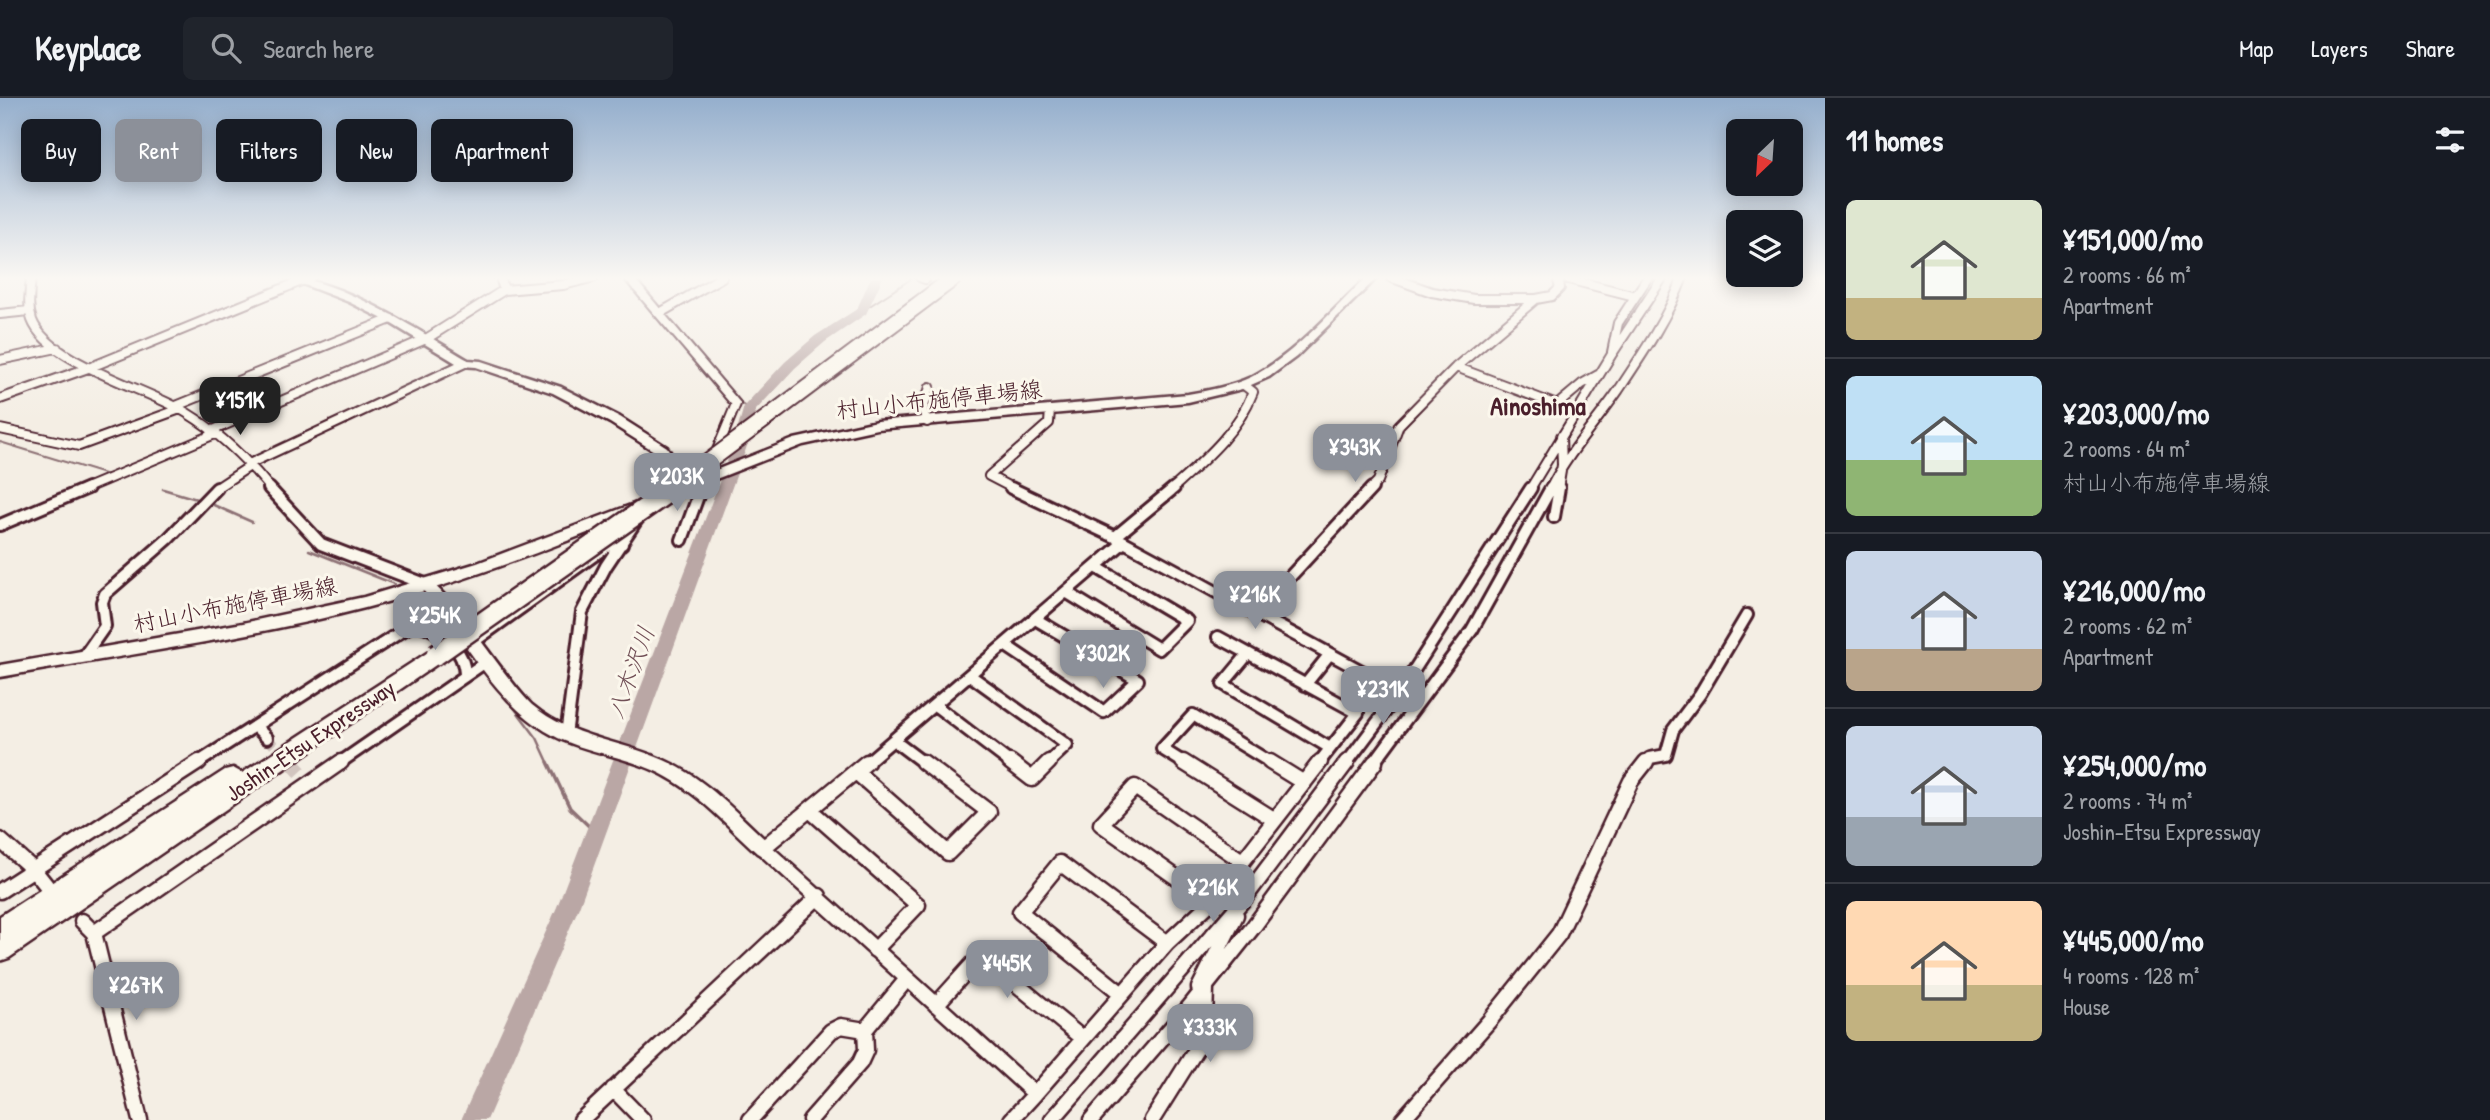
<!DOCTYPE html>
<meta charset="utf-8">
<style>
body{margin:0;font-family:"Patrick Hand","Klee One",sans-serif;background:#20242c;color:#f1f3f6;height:100vh;display:flex;flex-direction:column;font-size:26px;white-space:nowrap}
*{box-sizing:border-box;margin:0}
p{font-size:23px;color:#9ea1a6}
.icon{flex:none;width:38px;height:38px;fill:none;stroke:currentColor;stroke-width:2;stroke-linecap:round;stroke-linejoin:round}
.map{position:relative;flex:1;overflow:hidden}
.details{display:flex;flex-direction:column;background:#171b24;width:665px}
.details>*{flex:none}
.guide{position:absolute;left:21px;top:21px;width:665px;height:63px;display:flex;gap:14px}
.needle{width:46px;rotate:205deg}
.buttons{position:absolute;left:1726px;top:21px;display:grid;gap:14px}
.buttons a{display:grid;place-items:center;width:77px;height:77px;border-radius:10px;background:#171b24;box-shadow:0 4px 18px #0003;font-size:35px}
.price{position:absolute;translate:-50% -60px;padding:0 16px;border-radius:14px;background:#8c9099;color:#fff;font-size:23px;line-height:46px;filter:drop-shadow(0 2px 4px #0008)}
.price::after{content:'';position:absolute;left:50%;top:42px;width:21px;height:16px;margin-left:-10px;background:inherit;clip-path:polygon(0 0,100% 0,50% 100%)}
.price.selected{background:#222;color:#fff}
ul{padding:0;list-style:none}
li{display:flex;align-items:center;gap:21px;height:175px;padding:0 21px}
li+li{border-top:2px solid #363941}
li span{display:grid;place-items:center;flex:none;width:196px;height:140px;border-radius:10px;color:#555}
li>.icon{margin-inline-start:auto}
span .icon{width:84px;height:84px;fill:#fffc;stroke-width:1}
li b{font-size:30px}
h2{display:flex;justify-content:space-between;align-items:center;height:84px;padding:0 21px;font-size:30px}
.chip{padding:0 24px;border-radius:10px;background:#171b24;box-shadow:0 4px 18px #0003;font-size:24px;line-height:63px}
.chip.selected{background:#8c9099;color:#fff}
header{display:flex;align-items:center;gap:42px;box-sizing:border-box;height:98px;padding:0 35px;background:#171b24;border-bottom:2px solid #363941}
header strong{font-size:33px}
nav{display:flex;gap:38px;margin-inline-start:auto;font-size:24px}
.search{width:490px;height:63px;background:#20242c;display:flex;align-items:center;gap:18px;box-sizing:border-box;padding:0 24px;border-radius:10px;color:#9ea1a6;font-size:26px}
main{display:flex;flex:1;min-height:0}
.map>svg:first-child{display:block}
</style>
<header>
<strong>Keyplace</strong>
<div class="search"><svg class="icon" aria-label="search" viewBox="0 0 24 24"><circle cx="10" cy="10" r="6"/><path d="M15 15l6 6"/></svg>Search here</div>
<nav><a>Map</a><a>Layers</a><a>Share</a></nav>
</header>
<main>
<div class="map">
<svg width="1825" height="1022" viewBox="0 0 1825 1022">
<rect width="100%" height="100%" fill="#f4eee4"/>
<filter id="ink" filterUnits="userSpaceOnUse"><feTurbulence type="fractalNoise" baseFrequency=".0143" numOctaves="2"/><feDisplacementMap in="SourceGraphic" scale="14" xChannelSelector="R" yChannelSelector="G"/><feConvolveMatrix kernelMatrix="1 2 1 2 8 2 1 2 1" color-interpolation-filters="sRGB"/></filter>
<g filter="url(#ink)">
<g fill="none" stroke-linecap="round" stroke-linejoin="round">
<path stroke="#8d7174" stroke-width="2" d="M862,213L914,179
M740,305L749,311
M0,344L111,378"/>
<path stroke="#8d7174" stroke-width="2.5" d="M163,391L200,402
M209,405L252,424
M309,452L394,486
M419,500L434,509
M438,514L454,534
M506,599L537,640L549,666"/>
<path stroke="#8d7174" stroke-width="3.5" d="M548,664L570,710L596,735"/>
<path fill="#baa7a5" fill-rule="evenodd" d="M871,179H883L866,216L825,244L795,270L756,312L747,348L579,809L487,1022H461L557,809L733,348L744,308L785,264L815,238L857,211Z"/>
<path stroke="#d2c5bf" stroke-width="10" stroke-dasharray="10 5" stroke-linecap="butt" d="M267,640L292,666"/>
<path stroke="#d2c5bf" stroke-width="14" stroke-dasharray="14 7" stroke-linecap="butt" d="M291,664L302,676"/>
<g stroke="#4a1f2b" stroke-width="12">
<path id="minor-far2" d="M31,179C30,193 27,208 32,222C48,265 149,291 187,315C220,335 247,362 271,391
M628,179L736,306L705,381
M920,179L925,181
M1390,179L1432,194L1474,201H1536
M1560,179L1635,198
M504,192L563,187L595,179
M660,215L722,179
M0,216L29,213
M1612,254L1618,225L1648,179
M0,262L57,250
M1456,269L1557,307L1582,286L1598,277
M0,301L91,269L311,179
M176,308L391,221
M927,324L923,312L930,289
M0,331L79,348L180,311
M211,333L426,241L504,192L500,179
M249,366L465,265
M697,384L702,391
M84,391L215,336
M215,391L250,368
M1014,391L989,378L1049,325L1050,312
M1172,391C1203,363 1238,334 1253,294L1244,287
M1370,391L1378,383L1399,327L1456,269L1536,201L1552,198L1560,190L1557,179
M1530,391L1612,256L1663,179
M1550,391C1568,355 1595,326 1618,293C1642,257 1668,219 1683,179
M1558,391L1562,367L1561,338"/>
</g>
<g stroke="#4a1f2b" stroke-width="16">
<path id="minor-far1" d="M269,390L321,446L425,486
M1011,390L1115,439L1400,594
M1554,419L1559,390
M0,427L88,390
M1115,439L1174,390
M682,442L701,390
M1066,494L1159,551L1187,523L1096,469
M1245,509L1264,507L1372,390
M415,525C440,532 465,550 465,578
M1218,539L1358,615L1318,666
M472,545L607,448L622,446
M1005,547L1104,614L1138,582L1037,522
M1248,556L1223,586L1330,650
M84,558L105,528L102,504L105,496L168,441L217,390
M971,578L1067,647L1047,666
M1305,587L1329,557
M936,608L1012,666
M256,629L267,640
M566,637L582,514L606,468L638,420
M893,642L925,666
M196,666L444,506
M338,666L487,563
M865,666L1124,444
M1186,666L1162,651L1193,617L1273,666
M1346,666L1400,594L1531,390
M1373,666L1472,532L1551,390
M1645,666L1650,660L1666,657L1673,632L1700,596L1747,517"/>
</g>
<g stroke="#4a1f2b" stroke-width="19">
<path id="minor" d="M867,664L763,750L1035,996L1167,845L1211,804L1320,664
M1010,664L1032,681L1049,664
M1183,664L1275,722
M1270,664L1304,685
M856,674L948,755L989,714L923,664
M811,713L918,807L875,852
M0,742L34,772L46,787
M0,793L199,664
M1211,804L1101,726L1135,689L1242,763
M82,823L94,835L140,1022
M94,835L341,664
M1199,890L1236,817
M1122,896L1020,814L1060,765L1167,845
M936,907L981,857L1083,941
M613,991L643,1022
M581,1022L819,798
M750,1022L831,933L841,928L865,932
M810,1022L860,965L866,952L865,932L907,881
M1011,1022L1035,996
M1052,1022L1244,801L1347,664
M1091,1022L1190,908L1254,828L1375,664
M1152,1022L1199,947L1205,925L1206,889
M1402,1022L1490,922L1559,836L1631,683L1646,664"/>
</g>
<g stroke="#4a1f2b" stroke-width="5">
<path id="tertiary" d="M425,481C448,489 506,583 532,607C571,640 619,642 664,662C706,680 736,715 769,745L772,750L769,755L763,758L757,755C724,725 694,690 653,672C615,655 572,653 538,628C488,593 461,533 420,489L418,486Z"/>
</g>
<g stroke="#4a1f2b" stroke-width="5">
<path id="secondary" d="M284,179C338,179 421,234 468,262L481,263L561,289L620,319L667,349L688,383L794,341L877,323L1188,296C1210,292 1231,288 1251,279C1296,256 1331,213 1367,179H1378L1296,259L1269,279L1242,291L1188,304L877,331L803,347L670,399L663,395L676,387L657,355L610,325L553,295L476,269L461,268L387,223L349,204Z
M636,405L641,407L643,410L641,413C551,451 460,485 365,510C245,541 122,557 0,579V567L243,525L364,499L477,465Z"/>
</g>
<g stroke="#4a1f2b" stroke-width="5">
<path id="motorway" d="M436,549L443,552L446,557L443,562L9,860L0,863V818L225,672L233,670L242,675Z"/>
</g>
<use href="#minor-far2" stroke="#fbf7ec" stroke-width="8"/>
<use href="#minor-far1" stroke="#fbf7ec" stroke-width="10"/>
<use href="#minor" stroke="#fbf7ec" stroke-width="14"/>
<use href="#tertiary" fill="#fbf7ec" fill-rule="evenodd"/>
<use href="#secondary" fill="#fbf7ec" fill-rule="evenodd"/>
<use href="#motorway" fill="#fbf7ec" fill-rule="evenodd"/>
<g stroke="#4a1f2b" stroke-width="19" stroke-linecap="butt">
<path id="motorway-bridge-far1" d="M672,391L955,179"/>
</g>
<g stroke="#4a1f2b" stroke-width="24" stroke-linecap="butt">
<path id="motorway-bridge" d="M436,557L674,390"/>
</g>
<use href="#motorway-bridge-far1" stroke="#fbf7ec" stroke-width="15"/>
<use href="#motorway-bridge" stroke="#fbf7ec" stroke-width="19"/>
</g>
</g>
<linearGradient id="sky" x2="0" y2="1"><stop stop-color="#95afcd"/><stop offset="0.56" stop-color="#faf7f3"/><stop offset="1" stop-color="#faf7f3" stop-opacity="0"/></linearGradient>
<rect width="1825" height="322" fill="url(#sky)"/>
<g text-anchor="middle" dominant-baseline="central" stroke-width="6" stroke-linejoin="round" paint-order="stroke">
<g font-size="23" fill="#4a1f2b" stroke="#fbf7ec">
<text transform="translate(939 301) rotate(-6)">村山小布施停車場線</text>
<text transform="translate(235 506) rotate(-11)">村山小布施停車場線</text>
<text transform="translate(310 642) rotate(-34)">Joshin-Etsu Expressway</text>
</g>
<g font-size="24" font-style="italic" fill="#714f56" stroke="#fbf7ec">
<text transform="translate(630 574) rotate(-70)">八木沢川</text>
</g>
<g font-size="26" font-weight="bold" fill="#4a1f2b" stroke="#fbf7ec">
<text x="1538" y="307">Ainoshima</text>
</g>
</g>
</svg>
<div class="buttons">
<a><svg class="needle" viewBox="-14 -14 28 28"><path d="M0-13l5 13h-10z" fill="#e53935"/><path d="M0 13l5-13h-10z" fill="#9ea1a6"/></svg></a>
<a><svg class="icon" aria-label="layers" viewBox="0 0 24 24"><path d="M12 4l9 5-9 5-9-5zM3 14l9 5 9-5"/></svg></a>
</div>
<b class="price selected" style="left:240px;top:339px">¥151K</b>
<b class="price" style="left:1355px;top:386px">¥343K</b>
<b class="price" style="left:677px;top:415px">¥203K</b>
<b class="price" style="left:1255px;top:533px">¥216K</b>
<b class="price" style="left:435px;top:554px">¥254K</b>
<b class="price" style="left:1103px;top:592px">¥302K</b>
<b class="price" style="left:1383px;top:628px">¥231K</b>
<b class="price" style="left:1213px;top:826px">¥216K</b>
<b class="price" style="left:1007px;top:902px">¥445K</b>
<b class="price" style="left:136px;top:924px">¥267K</b>
<b class="price" style="left:1210px;top:966px">¥333K</b>
<div class="guide">
<a class="chip">Buy</a>
<a class="chip selected">Rent</a>
<a class="chip">Filters</a>
<a class="chip">New</a>
<a class="chip">Apartment</a>
</div>
</div>
<section class="details">
<h2>11 homes<svg class="icon" aria-label="filters" viewBox="0 0 24 24"><path d="M4 7h16M4 17h16"/><circle cx="9" cy="7" r="2"/><circle cx="15" cy="17" r="2"/></svg></h2>
<ul>
<li><span style="background:linear-gradient(#dfe7d0 70%,#c2b280 0)"><svg class="icon" aria-label="home" viewBox="0 0 24 24"><path d="M3 11l9-7 9 7M6 9v11h12V9"/></svg></span><div><b>¥151,000/mo</b><p>2 rooms · 66 m²</p><p>Apartment</p></div></li>
<li><span style="background:linear-gradient(#bfe0f5 60%,#8fb573 0)"><svg class="icon" aria-label="home" viewBox="0 0 24 24"><path d="M3 11l9-7 9 7M6 9v11h12V9"/></svg></span><div><b>¥203,000/mo</b><p>2 rooms · 64 m²</p><p>村山小布施停車場線</p></div></li>
<li><span style="background:linear-gradient(#c9d6e8 70%,#b9a48a 0)"><svg class="icon" aria-label="home" viewBox="0 0 24 24"><path d="M3 11l9-7 9 7M6 9v11h12V9"/></svg></span><div><b>¥216,000/mo</b><p>2 rooms · 62 m²</p><p>Apartment</p></div></li>
<li><span style="background:linear-gradient(#c9d6e8 65%,#9aa5b1 0)"><svg class="icon" aria-label="home" viewBox="0 0 24 24"><path d="M3 11l9-7 9 7M6 9v11h12V9"/></svg></span><div><b>¥254,000/mo</b><p>2 rooms · 74 m²</p><p>Joshin-Etsu Expressway</p></div></li>
<li><span style="background:linear-gradient(#ffd9b3 60%,#c2b280 0)"><svg class="icon" aria-label="home" viewBox="0 0 24 24"><path d="M3 11l9-7 9 7M6 9v11h12V9"/></svg></span><div><b>¥445,000/mo</b><p>4 rooms · 128 m²</p><p>House</p></div></li>
</ul>
</section>
</main>
